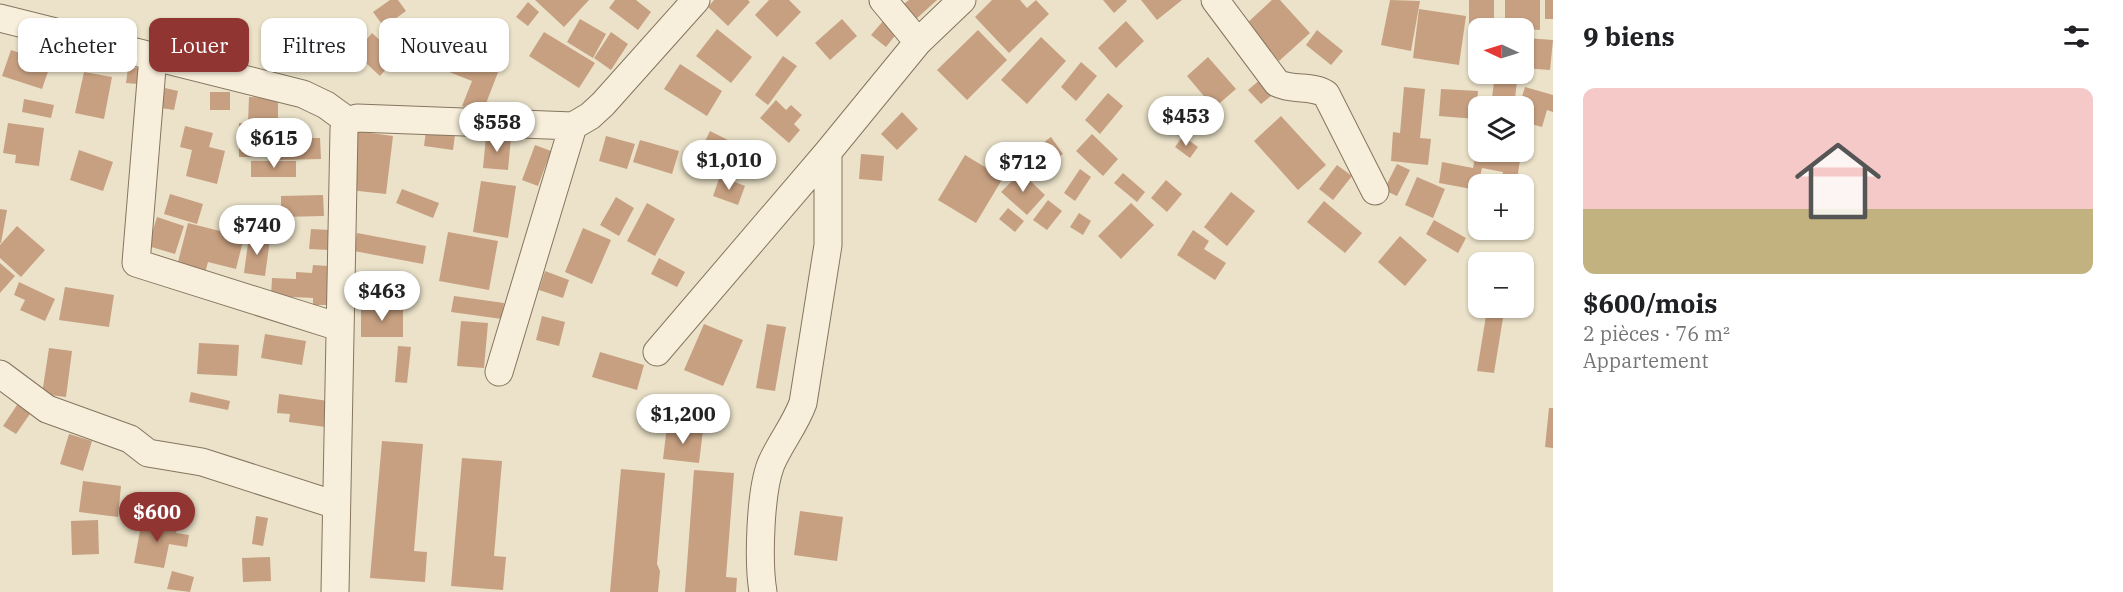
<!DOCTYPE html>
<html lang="fr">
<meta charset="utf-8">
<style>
body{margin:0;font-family:"IBM Plex Serif",serif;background:#f6f6f6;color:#202124;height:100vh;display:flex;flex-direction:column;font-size:22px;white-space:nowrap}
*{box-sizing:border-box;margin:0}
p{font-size:20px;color:#757577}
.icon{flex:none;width:33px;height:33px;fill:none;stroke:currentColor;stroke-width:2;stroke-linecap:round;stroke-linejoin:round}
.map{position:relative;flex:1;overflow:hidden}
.panel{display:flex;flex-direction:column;background:#fff;width:570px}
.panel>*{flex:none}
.top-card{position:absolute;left:18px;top:18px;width:570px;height:54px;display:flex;gap:12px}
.needle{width:39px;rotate:274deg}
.fabs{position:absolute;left:1468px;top:18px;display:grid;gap:12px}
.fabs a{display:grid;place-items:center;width:66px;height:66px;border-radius:12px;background:#fff;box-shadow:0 2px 4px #0004;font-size:30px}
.price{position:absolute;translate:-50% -51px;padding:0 14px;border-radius:21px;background:#fff;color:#222;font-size:20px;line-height:39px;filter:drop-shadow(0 2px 3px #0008)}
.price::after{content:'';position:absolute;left:50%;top:36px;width:18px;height:14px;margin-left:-9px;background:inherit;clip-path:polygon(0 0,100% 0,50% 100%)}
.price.active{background:#913533;color:#fff}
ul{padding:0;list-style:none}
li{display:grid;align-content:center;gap:12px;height:318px;padding:0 30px}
li span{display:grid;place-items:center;height:186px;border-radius:12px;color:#555}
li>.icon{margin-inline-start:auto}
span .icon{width:108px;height:108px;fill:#fffc;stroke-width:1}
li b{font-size:26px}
h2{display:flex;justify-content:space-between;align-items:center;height:72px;padding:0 30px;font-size:26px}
.tag{padding:0 21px;border-radius:12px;background:#fff;box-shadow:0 2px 4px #0004;font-size:21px;line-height:54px}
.tag.active{background:#913533;color:#fff}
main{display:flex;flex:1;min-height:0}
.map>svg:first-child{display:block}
</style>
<main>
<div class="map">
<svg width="1553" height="592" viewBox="0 0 1553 592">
<rect width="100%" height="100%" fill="#ebe2c9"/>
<path fill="#c7a081" d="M390,0H398L406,11L384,27L373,12Z
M535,0H589L564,27Z
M615,0H636L651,12L638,30L609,8Z
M714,0H748L750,2L728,26L708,7Z
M769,0H789L801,12L777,37L755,15Z
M909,0H937L915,20L902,5Z
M992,0H1020L1027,8L1036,0L1049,14L1009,53L975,17Z
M1103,0H1126L1127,1L1114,13Z
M1141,0H1182L1157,20Z
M1272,0H1280L1310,33L1279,61L1246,24Z
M1390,0L1420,1L1411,51L1381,45Z
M1469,0H1494V28H1479V40H1469Z
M1505,0H1540V30L1505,28Z
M1545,0H1553V19H1545Z
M528,2L539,12L528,26L516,17Z
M1419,9L1466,16L1459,65L1413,58Z
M580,19L606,34L593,58L567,42Z
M842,19L857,36L830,60L815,43Z
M884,20L898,32L886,47L871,35Z
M1126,21L1144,41L1116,68L1098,48Z
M717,29L752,57L731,83L696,56Z
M978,30L1007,60L967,100L937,70Z
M1317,30L1343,51L1331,65L1306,45Z
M544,32L595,63L579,88L529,56Z
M611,32L628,44L611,70L594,58Z
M372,33L397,56L380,76L355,53Z
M457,36L505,54L482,114L462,106L472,81L444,70Z
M1041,37L1066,61L1027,104L1001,80Z
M1526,38L1553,40L1550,70L1524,68Z
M11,50L51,63L42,89L2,76Z
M783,56L797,66L768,105L755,95Z
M1208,57L1236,89L1214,108L1187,76Z
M1081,62L1097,76L1076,101L1061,87Z
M680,64L722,91L707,116L664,89Z
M128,67L140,68L138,84L126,83Z
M84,72L112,77L104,119L75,113Z
M1495,74H1518L1514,106H1491Z
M1262,78L1275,93L1261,104L1248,90Z
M1404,87L1425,89L1420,138L1431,139L1428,165L1391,161L1393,132L1400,133Z
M1525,87L1553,95V112L1547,110L1542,127L1524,122V106H1519Z
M165,88L178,91L174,110L161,108Z
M1441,89L1478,91L1476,119L1439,116Z
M210,92H230V110H210Z
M1108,93L1123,106L1100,134L1085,120Z
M249,97L278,98V138H320L321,159L279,160L278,147V157H239V123H248Z
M24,99L54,105L51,118L22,112Z
M776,100L786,110L791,105L802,115L794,124L800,130L789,143L760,118Z
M902,112L918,129L897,150L881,134Z
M1281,116L1326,165L1298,190L1254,141Z
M8,123L44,128L39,166L15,163L16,155L3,153Z
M185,126L213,133L209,147L225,151L217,184L186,176L192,150L180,147Z
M356,131L393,136L386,194L349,190Z
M426,131L455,135L453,150L424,146Z
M710,131L732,142L718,171L696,160Z
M1092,134L1118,159L1103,176L1076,151Z
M486,136L511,137L508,170L483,168Z
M606,136L635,144L627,169L599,161Z
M1183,136L1198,147L1190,158L1175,147Z
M1051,137L1063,154L1033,175L1022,158Z
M640,140L679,151L672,174L633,162Z
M535,145L551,151L538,186L522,180Z
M1477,147H1479V152H1506L1505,157L1520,160L1517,180L1502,177L1503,172L1482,168L1477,190L1439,183L1442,162L1473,168Z
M79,150L113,162L103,191L70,180Z
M861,154L884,156L882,181L859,179Z
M965,155L1003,178L976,223L938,200Z
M251,161H296V177H251Z
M1397,164L1410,170L1397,196L1384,190Z
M1337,165L1352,176L1333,200L1319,189Z
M1080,169L1091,177L1075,201L1064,193Z
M1021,172L1045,195L1027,215L1001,192Z
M1123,173L1145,192L1137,202L1114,183Z
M720,176L745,186L738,205L713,196Z
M1417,177L1445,189L1433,218L1405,205Z
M1166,180L1182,194L1167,212L1151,198Z
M481,181L516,186L508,238L473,232Z
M402,189L439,203L433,218L396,203Z
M1231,192L1255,211L1227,246L1204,227Z
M170,194L203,204L197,224L164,214Z
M323,195L324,216L281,217V196Z
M616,197L634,208L619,236L600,225Z
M1048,200L1062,211L1047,230L1033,220Z
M1324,201L1362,233L1345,253L1307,222Z
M647,203L675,219L655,256L627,241Z
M1131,203L1154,225L1121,259L1098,236Z
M1008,208L1024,221L1015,232L999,219Z
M0,209L7,210L1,243H0Z
M1079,213L1091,221L1083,235L1070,227Z
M157,217L184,226L175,254L148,246Z
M1434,220L1466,238L1458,253L1426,234Z
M188,223L244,237L236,269L208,262L205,273L177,266Z
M17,226L45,250L21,277L0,258V245Z
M583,228L611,240L592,284L565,272Z
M311,229L330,230L329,250L309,249Z
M1193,230L1209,241L1204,249L1226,263L1215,280L1177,255Z
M448,232L498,241L489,290L439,281Z
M357,233L426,246L423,264L354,251Z
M249,236L270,239L265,276L244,273Z
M1400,236L1427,260L1405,286L1378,262Z
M659,258L685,272L677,287L651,274Z
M0,263L15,276L0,293Z
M313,265L329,266L327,305H313V298L271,296L272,278L296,279V272L312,273Z
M545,271L569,280L563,298L539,290Z
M19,282L55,299L45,321L20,310L25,300L14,295Z
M65,287L114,295L109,327L59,320Z
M454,296L504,303L502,319L451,312Z
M361,308H403V337H361Z
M542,316L565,322L559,346L536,340Z
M1486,316L1503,318L1494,373L1477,371Z
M461,321L488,323L484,368L457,366Z
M704,324L743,340L723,386L684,370Z
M767,324L786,327L775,391L756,388Z
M265,334L306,341L302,365L261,358Z
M199,343L239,345L237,376L197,374Z
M398,346L411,347L407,383L395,382Z
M49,348L72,351L66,397L42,394Z
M600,352L644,365L637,390L592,377Z
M191,392L230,401L228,410L189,402Z
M279,394L328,401L325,427L289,422L290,414L277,413Z
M19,402L32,411L16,434L3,426Z
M1549,408H1553V448L1545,447Z
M667,426L703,430L699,463L663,459Z
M69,434L92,441L83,471L60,464Z
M382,441L423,444L414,551L427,552L425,582L370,578Z
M462,458L502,461L494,556L506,557L503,590L451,586Z
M621,469L665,473L657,564L660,571L658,592H610Z
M694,470L734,473L726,577L737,578L736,592H685Z
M83,481L121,486L118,517L79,512Z
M800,511L843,517L837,561L794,555Z
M256,516L268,518L263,546L252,544Z
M98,520L99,554L72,555L71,521Z
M142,520L178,526L176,533L189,535L187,547L169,544L164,568L134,563Z
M270,557L271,581L243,582L242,558Z
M172,571L194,577L190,592L167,589Z"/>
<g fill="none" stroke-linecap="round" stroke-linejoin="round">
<g stroke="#86755f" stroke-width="29">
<path id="street" d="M883,0L918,42
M1215,0L1277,83C1293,91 1312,85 1326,94L1375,191
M0,18L303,94L326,105L348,121
M153,56L136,263L339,327
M657,352L828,152L918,42L962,0
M499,372L573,126
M0,374L47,409L130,439L148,453L202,462L336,505
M335,592L344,129L348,121L357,118L573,126L590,116L603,104L696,0
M763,592C758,562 760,492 771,464C780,443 795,425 803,403L828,245V152"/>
</g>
<use href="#street" stroke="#f7efdb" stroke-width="27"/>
</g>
</svg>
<div class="fabs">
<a><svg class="needle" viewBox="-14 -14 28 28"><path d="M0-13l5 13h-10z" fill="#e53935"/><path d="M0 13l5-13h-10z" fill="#757577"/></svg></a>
<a><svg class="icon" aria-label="layers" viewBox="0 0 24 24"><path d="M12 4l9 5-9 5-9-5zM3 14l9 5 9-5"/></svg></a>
<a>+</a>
<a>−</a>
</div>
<b class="price" style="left:1186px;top:147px">$453</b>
<b class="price" style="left:497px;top:153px">$558</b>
<b class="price" style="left:274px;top:169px">$615</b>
<b class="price" style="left:729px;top:191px">$1,010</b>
<b class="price" style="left:1023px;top:193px">$712</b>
<b class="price" style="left:257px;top:256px">$740</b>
<b class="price" style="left:382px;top:322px">$463</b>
<b class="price" style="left:683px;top:445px">$1,200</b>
<b class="price active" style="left:157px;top:543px">$600</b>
<div class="top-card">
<a class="tag">Acheter</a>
<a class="tag active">Louer</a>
<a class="tag">Filtres</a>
<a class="tag">Nouveau</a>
</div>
</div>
<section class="panel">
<h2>9 biens<svg class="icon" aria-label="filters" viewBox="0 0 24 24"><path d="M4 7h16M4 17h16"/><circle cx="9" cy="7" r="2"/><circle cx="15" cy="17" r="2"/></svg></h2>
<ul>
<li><span style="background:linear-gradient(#f6c9c9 65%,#c2b280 0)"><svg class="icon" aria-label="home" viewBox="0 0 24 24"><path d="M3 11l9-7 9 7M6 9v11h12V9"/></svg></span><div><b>$600/mois</b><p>2 pièces · 76 m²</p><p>Appartement</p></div></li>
</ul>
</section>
</main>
